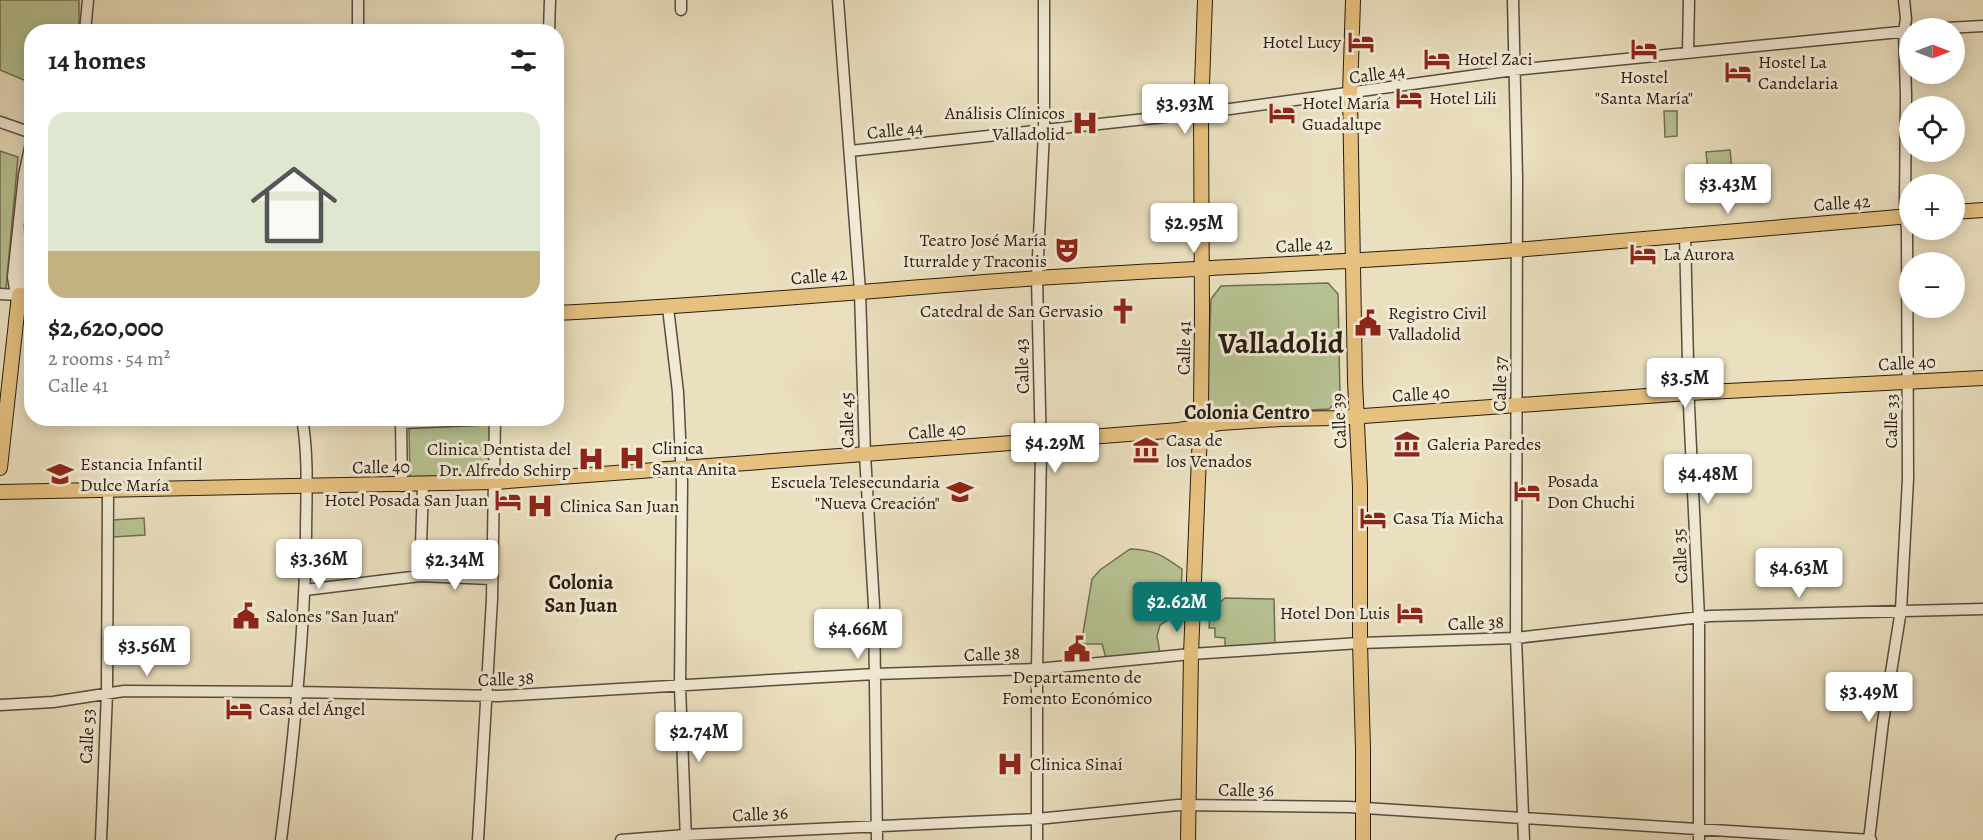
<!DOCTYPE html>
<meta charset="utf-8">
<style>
body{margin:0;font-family:Alegreya,serif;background:#f2f2f2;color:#222;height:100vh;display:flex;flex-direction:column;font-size:22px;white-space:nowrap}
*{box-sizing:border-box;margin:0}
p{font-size:20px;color:#767676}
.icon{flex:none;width:33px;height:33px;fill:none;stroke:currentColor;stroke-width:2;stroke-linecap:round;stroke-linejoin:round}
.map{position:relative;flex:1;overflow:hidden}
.side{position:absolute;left:24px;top:24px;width:540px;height:402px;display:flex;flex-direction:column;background:#fff;border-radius:24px;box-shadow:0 3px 15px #0003}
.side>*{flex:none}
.needle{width:39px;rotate:90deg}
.fabs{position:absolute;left:1899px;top:18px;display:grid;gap:12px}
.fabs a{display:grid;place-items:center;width:66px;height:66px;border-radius:50%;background:#fff;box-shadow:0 3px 15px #0003;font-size:30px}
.price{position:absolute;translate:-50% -51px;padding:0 14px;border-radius:6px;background:#fff;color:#222;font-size:20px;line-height:39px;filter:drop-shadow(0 2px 3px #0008)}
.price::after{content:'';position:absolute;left:50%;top:36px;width:18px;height:14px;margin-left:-9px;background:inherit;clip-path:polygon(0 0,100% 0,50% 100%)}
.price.selected{background:#0f766e;color:#fff}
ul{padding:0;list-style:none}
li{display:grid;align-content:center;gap:12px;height:318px;padding:0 24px}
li+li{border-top:2px solid #e0e0e0}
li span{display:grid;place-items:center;height:186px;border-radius:18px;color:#555}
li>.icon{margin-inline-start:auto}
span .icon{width:108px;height:108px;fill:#fffc;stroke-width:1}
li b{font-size:26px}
h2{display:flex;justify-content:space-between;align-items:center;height:72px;padding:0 24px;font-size:26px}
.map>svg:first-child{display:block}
</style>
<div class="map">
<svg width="1983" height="840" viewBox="0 0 1983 840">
<rect width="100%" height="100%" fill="#eadfbe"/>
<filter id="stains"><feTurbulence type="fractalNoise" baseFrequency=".00333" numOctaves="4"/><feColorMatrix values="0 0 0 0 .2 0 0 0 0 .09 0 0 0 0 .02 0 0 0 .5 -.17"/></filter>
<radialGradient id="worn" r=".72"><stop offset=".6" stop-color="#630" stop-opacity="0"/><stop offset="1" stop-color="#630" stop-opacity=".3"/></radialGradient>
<path fill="#b6c292" stroke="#706f52" stroke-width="1.5" d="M0,0H79V24L76,31L32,32L31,83L0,70Z
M1677,111V136L1665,137L1664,111Z
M1730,150L1733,179L1709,182L1706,152Z
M0,151L18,157L6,289H0Z
M1328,283L1338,294L1340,398L1329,409L1218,415L1207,402L1211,299L1221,286Z
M491,424L492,474L410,479L409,427Z
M144,518L145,535L113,537L112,520Z
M1130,549C1155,550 1162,555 1182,569L1181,593L1176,602L1173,617L1160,625L1157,636L1160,653L1106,658L1102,644H1084L1082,639L1092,579L1100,570Z
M1225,598L1274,599L1275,647L1225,649V638L1215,637V628H1209L1210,612Z"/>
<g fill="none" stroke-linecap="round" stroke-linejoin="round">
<g stroke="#594d3d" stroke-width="13">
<path id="minor" d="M358,0V32
M838,0L860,291L865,455L874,605L877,840
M1513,0L1517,177L1516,638L1524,840
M681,10V0
M1946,28L1983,26
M85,32L88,0
M549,32L550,0
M1688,53L1689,0
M0,122L32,133
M850,151L1201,113L1514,70L1910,31
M1685,234L1689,406L1699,618V840
M0,294L19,295
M19,295L15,289L13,277L24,175L32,138
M19,295L32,205
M668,308L678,392L682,483L680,687L686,840
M402,486L401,423L495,419
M420,576L423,485
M305,590L420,576L492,579
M0,705L53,702L124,691L297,692L499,696L875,674L1037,669L1191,654L1360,643L1516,638L1710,616L1983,609
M101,840L107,693L108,490
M281,840C294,740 304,639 306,538C306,498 309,458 302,418
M478,840L492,599L495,418
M621,840L686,835L1037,819L1178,805L1349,807L1871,840
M1037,840V669L1041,453L1037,278L1044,131V0
M1869,840L1883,722L1901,610L1908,479L1907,231L1905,205L1906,95L1904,32L1906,19L1904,0"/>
</g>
<g stroke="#291c12" stroke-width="16">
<path id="major" d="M1353,0L1350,94L1355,381L1360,487V643L1363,749V840
M1954,212L1983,210
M556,313C722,305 887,289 1053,277C1207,267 1361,262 1516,250C1647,239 1778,227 1910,216
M0,468L19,295L32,296
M0,492L495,482L1090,437L1179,430L1220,423L1281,419L1335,418L1689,393L1983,378
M1188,840L1191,654L1201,407L1202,315L1201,113L1205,0"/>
</g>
<use href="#minor" stroke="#f1ead5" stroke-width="10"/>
<use href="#major" stroke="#e5c07f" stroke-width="14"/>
</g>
<defs>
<g id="hotel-bare" transform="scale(2.07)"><path d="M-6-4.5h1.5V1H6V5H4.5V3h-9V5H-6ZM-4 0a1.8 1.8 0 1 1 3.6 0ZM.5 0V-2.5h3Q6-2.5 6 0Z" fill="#8f2418" stroke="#f1ead5" stroke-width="2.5" paint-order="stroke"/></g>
<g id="hospital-bare" transform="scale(2.07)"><path d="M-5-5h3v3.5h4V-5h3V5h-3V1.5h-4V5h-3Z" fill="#8f2418" stroke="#f1ead5" stroke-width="2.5" paint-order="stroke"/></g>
<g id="theatre-bare" transform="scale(2.07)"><path d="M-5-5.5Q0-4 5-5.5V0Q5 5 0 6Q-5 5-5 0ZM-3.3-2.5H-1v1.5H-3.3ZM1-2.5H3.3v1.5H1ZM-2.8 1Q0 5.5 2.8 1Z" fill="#8f2418" stroke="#f1ead5" stroke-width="2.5" paint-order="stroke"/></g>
<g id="church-bare" transform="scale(2.07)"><path d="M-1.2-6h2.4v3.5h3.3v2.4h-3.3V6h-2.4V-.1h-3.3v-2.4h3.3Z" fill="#8f2418" stroke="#f1ead5" stroke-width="2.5" paint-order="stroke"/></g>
<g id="civic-bare" transform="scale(2.07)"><path d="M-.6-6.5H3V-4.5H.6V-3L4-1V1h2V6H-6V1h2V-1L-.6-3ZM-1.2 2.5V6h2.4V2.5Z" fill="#8f2418" stroke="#f1ead5" stroke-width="2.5" paint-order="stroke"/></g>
<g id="museum-bare" transform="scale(2.07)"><path d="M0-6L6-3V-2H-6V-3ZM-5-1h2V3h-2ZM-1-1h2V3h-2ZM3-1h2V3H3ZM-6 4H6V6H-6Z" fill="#8f2418" stroke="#f1ead5" stroke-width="2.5" paint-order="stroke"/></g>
<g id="school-bare" transform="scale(2.07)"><path d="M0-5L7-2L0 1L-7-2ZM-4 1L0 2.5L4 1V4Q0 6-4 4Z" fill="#8f2418" stroke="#f1ead5" stroke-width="2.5" paint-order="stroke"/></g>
</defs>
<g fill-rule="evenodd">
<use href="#hotel-bare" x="1361" y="42"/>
<use href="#hotel-bare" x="1644" y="49"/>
<use href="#hotel-bare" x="1437" y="59"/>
<use href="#hotel-bare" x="1738" y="72"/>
<use href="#hotel-bare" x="1409" y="98"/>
<use href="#hotel-bare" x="1282" y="113"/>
<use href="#hospital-bare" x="1085" y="123"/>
<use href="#theatre-bare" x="1067" y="250"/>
<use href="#hotel-bare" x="1643" y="254"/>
<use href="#church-bare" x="1123" y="311"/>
<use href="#civic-bare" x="1368" y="323"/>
<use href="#museum-bare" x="1407" y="444"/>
<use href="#museum-bare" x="1146" y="450"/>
<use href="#hospital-bare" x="632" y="458"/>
<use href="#hospital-bare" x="591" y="459"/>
<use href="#school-bare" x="60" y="474"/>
<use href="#hotel-bare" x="1527" y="491"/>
<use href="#school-bare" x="960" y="492"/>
<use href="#hotel-bare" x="508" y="500"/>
<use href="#hospital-bare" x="540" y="506"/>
<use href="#hotel-bare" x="1373" y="518"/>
<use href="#hotel-bare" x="1410" y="613"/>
<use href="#civic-bare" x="246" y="616"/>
<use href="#civic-bare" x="1077" y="649"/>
<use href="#hotel-bare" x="239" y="709"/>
<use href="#hospital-bare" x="1010" y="764"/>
</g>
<g text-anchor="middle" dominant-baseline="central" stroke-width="6" stroke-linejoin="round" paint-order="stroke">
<g font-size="18" fill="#291c12" stroke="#f1ead5" text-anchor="start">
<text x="1341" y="42" text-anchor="end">Hotel Lucy</text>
<text x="1457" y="59">Hotel Zaci</text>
<text x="1758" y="62">Hostel La<tspan x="1758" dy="21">Candelaria</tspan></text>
<text x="1644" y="77" text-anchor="middle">Hostel<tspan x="1644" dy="21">"Santa María"</tspan></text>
<text x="1429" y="98">Hotel Lili</text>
<text x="1302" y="103">Hotel María<tspan x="1302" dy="21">Guadalupe</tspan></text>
<text x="1065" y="113" text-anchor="end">Análisis Clínicos<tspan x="1065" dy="21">Valladolid</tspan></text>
<text x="1047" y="240" text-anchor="end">Teatro José María<tspan x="1047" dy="21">Iturralde y Traconis</tspan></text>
<text x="1663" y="254">La Aurora</text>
<text x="1103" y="311" text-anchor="end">Catedral de San Gervasio</text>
<text x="1388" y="313">Registro Civil<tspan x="1388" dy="21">Valladolid</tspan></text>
<text x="1166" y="440">Casa de<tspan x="1166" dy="21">los Venados</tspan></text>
<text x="1427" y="444">Galeria Paredes</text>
<text x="652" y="448">Clinica<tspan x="652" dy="21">Santa Anita</tspan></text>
<text x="571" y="449" text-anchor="end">Clinica Dentista del<tspan x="571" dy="21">Dr. Alfredo Schirp</tspan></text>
<text x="80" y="464">Estancia Infantil<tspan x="80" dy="21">Dulce María</tspan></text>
<text x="1547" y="481">Posada<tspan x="1547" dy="21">Don Chuchi</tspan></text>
<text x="940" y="482" text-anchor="end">Escuela Telesecundaria<tspan x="940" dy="21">"Nueva Creación"</tspan></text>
<text x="488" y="500" text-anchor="end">Hotel Posada San Juan</text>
<text x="560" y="506">Clinica San Juan</text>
<text x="1393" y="518">Casa Tía Micha</text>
<text x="1390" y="613" text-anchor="end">Hotel Don Luis</text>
<text x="266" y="616">Salones "San Juan"</text>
<text x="1077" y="677" text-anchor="middle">Departamento de<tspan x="1077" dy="21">Fomento Económico</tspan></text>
<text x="259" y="709">Casa del Ángel</text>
<text x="1030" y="764">Clinica Sinaí</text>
</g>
<g font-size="18" fill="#291c12" stroke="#f1ead5">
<text transform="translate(1377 74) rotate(-8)">Calle 44</text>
<text transform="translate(895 130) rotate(-6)">Calle 44</text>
<text transform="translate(1842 203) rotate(-4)">Calle 42</text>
<text transform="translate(1304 245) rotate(-3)">Calle 42</text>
<text transform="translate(819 276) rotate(-5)">Calle 42</text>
<text transform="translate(1184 348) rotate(-89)">Calle 41</text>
<text transform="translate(1907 363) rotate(-3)">Calle 40</text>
<text transform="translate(1022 366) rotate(-92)">Calle 43</text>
<text transform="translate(1500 384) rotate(-89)">Calle 37</text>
<text transform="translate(1421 394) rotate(-4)">Calle 40</text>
<text transform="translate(847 420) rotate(-91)">Calle 45</text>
<text transform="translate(1339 421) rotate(-93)">Calle 39</text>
<text transform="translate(1891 421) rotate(-90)">Calle 33</text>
<text transform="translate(937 431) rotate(-5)">Calle 40</text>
<text transform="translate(381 467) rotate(-1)">Calle 40</text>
<text transform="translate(1680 556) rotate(-93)">Calle 35</text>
<text transform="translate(1476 623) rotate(-2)">Calle 38</text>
<text transform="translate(992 654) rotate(-2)">Calle 38</text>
<text transform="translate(506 679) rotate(-2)">Calle 38</text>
<text transform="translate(87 736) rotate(-87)">Calle 53</text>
<text transform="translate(1246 790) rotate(1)">Calle 36</text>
<text transform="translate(760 814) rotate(-3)">Calle 36</text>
</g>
<g font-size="20" font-weight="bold" fill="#291c12" stroke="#f1ead5">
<text x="1247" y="412">Colonia Centro</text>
<text x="581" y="582">Colonia<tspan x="581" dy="23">San Juan</tspan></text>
</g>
<g font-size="30" font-weight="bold" fill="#291c12" stroke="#f1ead5">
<text x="1281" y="343">Valladolid</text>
</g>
</g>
<rect width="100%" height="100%" filter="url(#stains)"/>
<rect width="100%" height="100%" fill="url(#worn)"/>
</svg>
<div class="fabs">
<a><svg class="needle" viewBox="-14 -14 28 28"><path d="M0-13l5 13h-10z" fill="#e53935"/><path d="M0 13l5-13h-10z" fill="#767676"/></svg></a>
<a><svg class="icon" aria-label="locate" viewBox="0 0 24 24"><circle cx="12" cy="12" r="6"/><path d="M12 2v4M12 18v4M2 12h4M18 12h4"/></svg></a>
<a>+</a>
<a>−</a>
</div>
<b class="price" style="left:1185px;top:135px">$3.93M</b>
<b class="price" style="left:1728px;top:215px">$3.43M</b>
<b class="price" style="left:1194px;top:254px">$2.95M</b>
<b class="price" style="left:1685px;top:409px">$3.5M</b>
<b class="price" style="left:1055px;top:474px">$4.29M</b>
<b class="price" style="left:1708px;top:505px">$4.48M</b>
<b class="price" style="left:319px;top:590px">$3.36M</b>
<b class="price" style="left:455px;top:591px">$2.34M</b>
<b class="price" style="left:1799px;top:599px">$4.63M</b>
<b class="price selected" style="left:1177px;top:633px">$2.62M</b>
<b class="price" style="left:858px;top:660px">$4.66M</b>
<b class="price" style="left:147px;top:677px">$3.56M</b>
<b class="price" style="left:1869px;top:723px">$3.49M</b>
<b class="price" style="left:699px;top:763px">$2.74M</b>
<section class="side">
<h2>14 homes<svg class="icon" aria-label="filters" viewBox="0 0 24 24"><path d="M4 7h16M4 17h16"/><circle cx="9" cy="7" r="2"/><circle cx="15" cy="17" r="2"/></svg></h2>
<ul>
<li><span style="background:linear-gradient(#dfe7d0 75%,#c2b280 0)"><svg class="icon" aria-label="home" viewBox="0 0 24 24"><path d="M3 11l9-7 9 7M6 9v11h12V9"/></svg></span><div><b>$2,620,000</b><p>2 rooms · 54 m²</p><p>Calle 41</p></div></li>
</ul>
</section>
</div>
